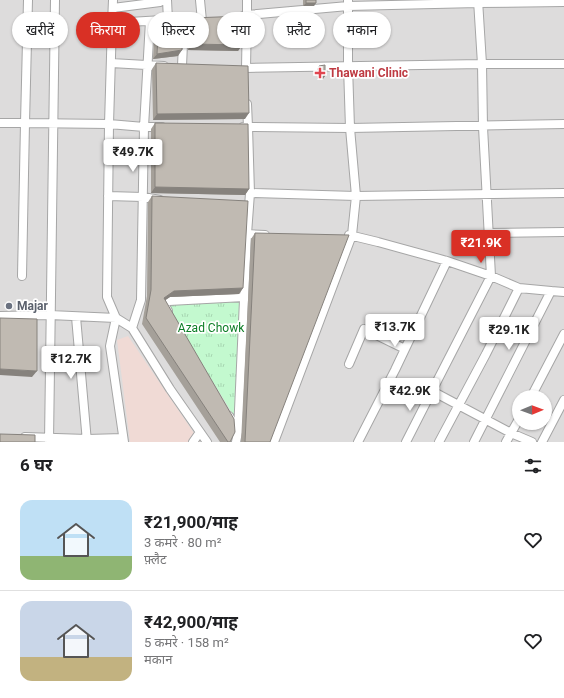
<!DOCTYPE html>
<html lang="hi">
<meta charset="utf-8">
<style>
body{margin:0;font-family:Roboto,"Noto Sans Devanagari",sans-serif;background:#f2f2f2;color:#202124;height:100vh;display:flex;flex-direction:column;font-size:15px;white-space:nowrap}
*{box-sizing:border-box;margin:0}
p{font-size:13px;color:#757577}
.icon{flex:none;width:22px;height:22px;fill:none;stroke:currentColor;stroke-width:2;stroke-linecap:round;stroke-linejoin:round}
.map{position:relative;height:442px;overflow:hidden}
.panel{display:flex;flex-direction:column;background:#fff;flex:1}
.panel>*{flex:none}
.hud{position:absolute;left:12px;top:12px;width:540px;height:36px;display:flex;gap:8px}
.needle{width:26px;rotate:89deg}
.controls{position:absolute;left:512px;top:390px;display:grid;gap:8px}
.controls a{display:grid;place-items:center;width:40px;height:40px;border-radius:50%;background:#fff;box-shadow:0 1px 3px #0004;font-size:20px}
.price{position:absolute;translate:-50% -34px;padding:0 9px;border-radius:4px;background:#fff;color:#222;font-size:13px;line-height:26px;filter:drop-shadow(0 1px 2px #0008)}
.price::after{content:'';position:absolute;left:50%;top:24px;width:12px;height:9px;margin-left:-6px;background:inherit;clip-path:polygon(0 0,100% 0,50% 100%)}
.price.selected{background:#d93025;color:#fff}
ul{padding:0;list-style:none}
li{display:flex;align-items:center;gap:12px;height:100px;padding:0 20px}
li+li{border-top:1px solid #e0e0e0}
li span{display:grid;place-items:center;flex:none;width:112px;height:80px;border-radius:12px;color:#555}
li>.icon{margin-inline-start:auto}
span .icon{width:48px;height:48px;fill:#fffc;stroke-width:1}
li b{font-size:17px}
h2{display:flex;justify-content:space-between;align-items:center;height:48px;padding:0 20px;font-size:17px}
.tag{padding:0 14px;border-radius:18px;background:#fff;box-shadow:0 1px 3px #0004;font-size:14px;line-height:36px}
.tag.selected{background:#d93025;color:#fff}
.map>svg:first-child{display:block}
</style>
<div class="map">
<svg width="564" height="442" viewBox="0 0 564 442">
<defs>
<pattern id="park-tufts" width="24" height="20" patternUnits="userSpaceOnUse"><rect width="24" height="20" fill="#c3f9cf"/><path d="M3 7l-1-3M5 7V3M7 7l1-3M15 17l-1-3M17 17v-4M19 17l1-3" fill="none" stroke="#a7d5b1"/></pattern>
</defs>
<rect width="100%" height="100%" fill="#f0eee5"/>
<path fill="#dddcdc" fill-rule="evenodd" d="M0,0H564V442H0ZM519,397H545V423H519Z"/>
<path fill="#f0dad5" d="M128,336L200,442H130L117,340Z"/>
<path fill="url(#park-tufts)" d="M240,299L235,418L166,305Z"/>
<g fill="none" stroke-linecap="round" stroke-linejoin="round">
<g stroke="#a6a6a6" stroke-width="10">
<path id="minor" d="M113,0L112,23L109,124L107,297L116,318L132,328L170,389L207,442
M167,0L168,20
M200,0L202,21
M478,0L482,64L483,127L491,276L432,391L511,433L532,442
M564,2L478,3L348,6L247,15L246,68L482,64H564
M113,8L160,2L163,0
M243,16L247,15V0
M112,23L180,19L184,21
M111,63L164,66
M182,66L184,21H200
M0,123H25L28,0
M564,124L350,128L248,127L250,193L356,196L564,193
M243,127H248L247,104
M250,193L247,234L265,235
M108,196L143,197L160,200
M489,233L564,232
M349,235L378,242L447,261L491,276L519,288L551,291
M22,276L25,123L109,124L144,127H162
M168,311L164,304L169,301L244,297
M0,316L50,315L116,318
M76,317L87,442
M116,318L110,346L124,442
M132,328L141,300L144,127L150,21
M349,364L364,329L405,349
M531,397L564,334
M229,416L238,432
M25,437L87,439L123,438
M49,442L55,0
M193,442L200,432
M236,442L238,432L247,234
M274,442L352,235L356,196L350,128L348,66V0
M358,442L395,370L447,261
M406,442L432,391
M439,442L486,354L519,288
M474,442L551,291L564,292
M506,442L519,419
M542,442L564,400"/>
</g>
<use href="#minor" stroke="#fff" stroke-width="8"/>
</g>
<path fill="#a5a099" d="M303,0H316L314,6H303Z
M192,18L242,45L238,51L188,50V24Z
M159,19L178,56L153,59L155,25Z
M156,63L245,119L153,120L152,69Z
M319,66L323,79H317V69Z
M155,123L249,189L245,195L151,193V129Z
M152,196L243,288L239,294L170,297L165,300L230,442H220L142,324L147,296L148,202Z
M255,233L270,442H241L251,239Z"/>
<path fill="#86827d" d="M306,3H316L314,6H303Z
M192,44L242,45L238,51L188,50Z
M182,50L178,56L153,59L157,54Z
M319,76H325L323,79H317Z
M249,113L245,119L153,120L157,114Z
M155,187L249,189L245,195L151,193Z
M243,288L239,294L170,297L160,304L164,298L174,291Z
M0,369L37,371L32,377L0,375Z"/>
<path fill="#c0bab2" stroke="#86827d" d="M306,0H316V3H306Z
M243,16L242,45L192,44V18Z
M159,19H184L182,50L157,54Z
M156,63L248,66L249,113L157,114Z
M325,65V76H319V66Z
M155,123L248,124L249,189L155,187Z
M152,196L248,201L243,288L174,291L164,298L234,419L235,432L230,442H228L146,318L151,290Z
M255,233L349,235L270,442H245Z
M0,318L37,319V371L0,369Z
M0,434L35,435V442H0Z"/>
<path fill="#e0444e" stroke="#fff" stroke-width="1.5" d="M318 67h4v4h4v4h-4v4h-4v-4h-4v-4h4z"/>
<circle fill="#6b7280" stroke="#fff" stroke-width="1.5" cx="9" cy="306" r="4"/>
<g text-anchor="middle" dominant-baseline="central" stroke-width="3.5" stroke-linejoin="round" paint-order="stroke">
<g font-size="12" font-weight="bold" fill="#be3a42" stroke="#fff" text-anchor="start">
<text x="329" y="73">Thawani Clinic</text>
</g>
<g font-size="12" font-weight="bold" fill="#5b616d" stroke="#fff" text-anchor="start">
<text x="17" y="306">Majar</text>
</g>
<g font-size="12" fill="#0c7e26" stroke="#fff">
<text x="211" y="328">Azad Chowk</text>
</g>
</g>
</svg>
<div class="controls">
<a><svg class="needle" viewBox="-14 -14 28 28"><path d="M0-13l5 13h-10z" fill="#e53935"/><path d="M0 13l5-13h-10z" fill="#757577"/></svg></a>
</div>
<b class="price" style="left:133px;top:173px">₹49.7K</b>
<b class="price selected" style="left:481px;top:264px">₹21.9K</b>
<b class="price" style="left:395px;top:348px">₹13.7K</b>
<b class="price" style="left:509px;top:351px">₹29.1K</b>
<b class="price" style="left:71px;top:380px">₹12.7K</b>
<b class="price" style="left:410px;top:412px">₹42.9K</b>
<div class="hud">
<a class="tag">खरीदें</a>
<a class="tag selected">किराया</a>
<a class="tag">फ़िल्टर</a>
<a class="tag">नया</a>
<a class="tag">फ़्लैट</a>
<a class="tag">मकान</a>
</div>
</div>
<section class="panel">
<h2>6 घर<svg class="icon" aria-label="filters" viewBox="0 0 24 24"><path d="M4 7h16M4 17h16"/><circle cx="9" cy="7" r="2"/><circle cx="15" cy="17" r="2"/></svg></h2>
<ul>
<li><span style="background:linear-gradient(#bfe0f5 70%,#8fb573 0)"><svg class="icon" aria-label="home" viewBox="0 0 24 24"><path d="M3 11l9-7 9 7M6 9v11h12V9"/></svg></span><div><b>₹21,900/माह</b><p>3 कमरे · 80 m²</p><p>फ़्लैट</p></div><svg class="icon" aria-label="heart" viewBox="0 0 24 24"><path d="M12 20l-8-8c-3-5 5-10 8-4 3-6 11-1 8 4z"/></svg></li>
<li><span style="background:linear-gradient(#c9d6e8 70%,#c2b280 0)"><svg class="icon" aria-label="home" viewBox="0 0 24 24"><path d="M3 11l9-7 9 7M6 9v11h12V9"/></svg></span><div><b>₹42,900/माह</b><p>5 कमरे · 158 m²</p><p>मकान</p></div><svg class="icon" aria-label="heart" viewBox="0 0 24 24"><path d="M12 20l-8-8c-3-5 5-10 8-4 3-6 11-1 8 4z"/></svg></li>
</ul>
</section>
